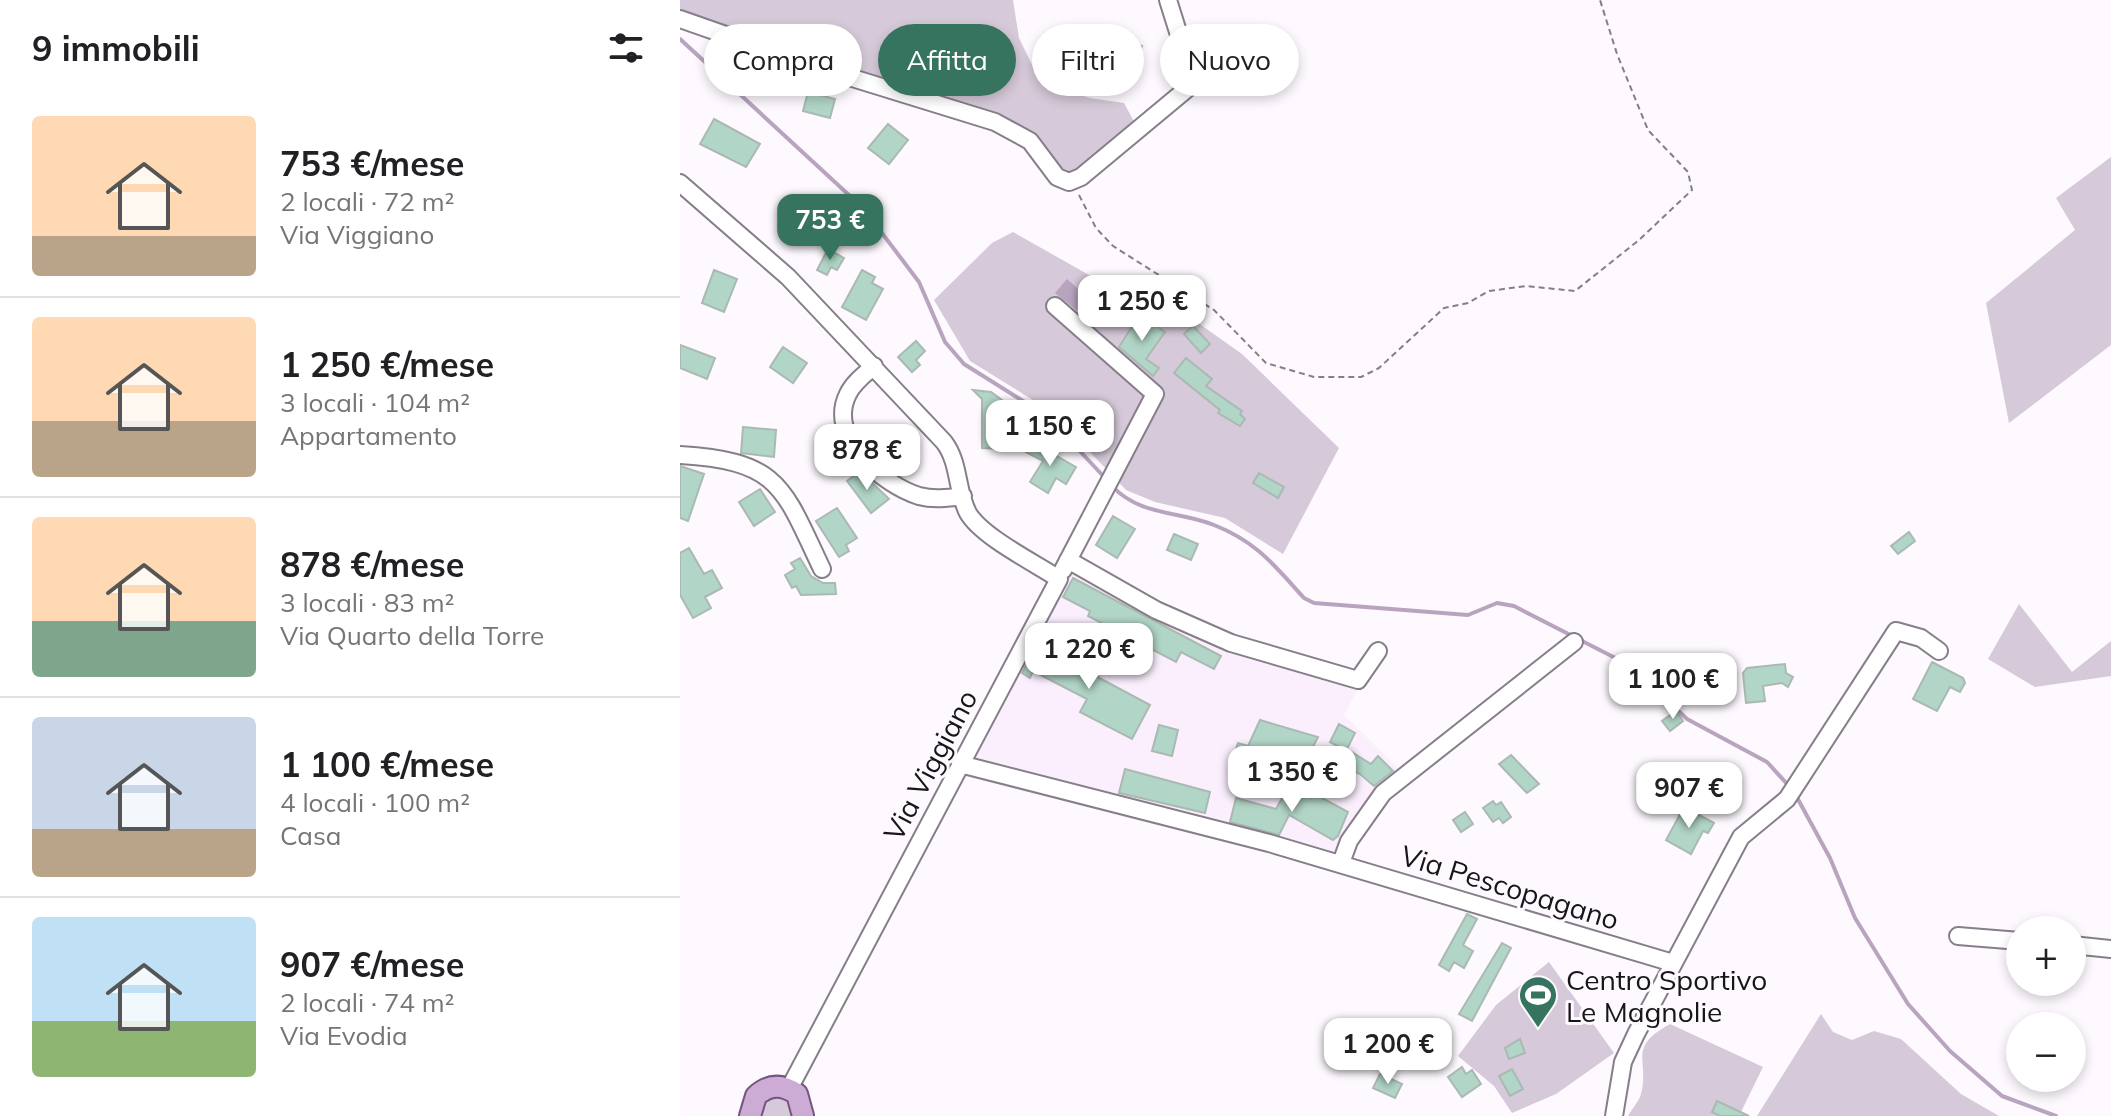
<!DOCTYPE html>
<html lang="it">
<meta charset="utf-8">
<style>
body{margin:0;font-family:Mulish,sans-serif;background:#f6f6f6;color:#202124;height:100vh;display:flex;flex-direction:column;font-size:30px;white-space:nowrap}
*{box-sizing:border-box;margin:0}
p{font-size:26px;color:#757577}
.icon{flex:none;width:44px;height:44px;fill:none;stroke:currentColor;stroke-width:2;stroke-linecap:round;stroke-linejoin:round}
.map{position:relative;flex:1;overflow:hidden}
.drawer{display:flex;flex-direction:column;background:#fff;width:680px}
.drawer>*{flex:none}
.banner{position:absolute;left:24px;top:24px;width:760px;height:72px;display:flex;gap:16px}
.tools{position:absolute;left:1326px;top:916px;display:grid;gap:16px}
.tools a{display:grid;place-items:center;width:80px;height:80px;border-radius:50%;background:#fff;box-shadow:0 4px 12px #0003;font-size:40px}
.price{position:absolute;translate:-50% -68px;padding:0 18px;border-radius:16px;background:#fff;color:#222;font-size:26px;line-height:52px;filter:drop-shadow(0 2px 4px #0008)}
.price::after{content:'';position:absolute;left:50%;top:48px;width:24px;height:18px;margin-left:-12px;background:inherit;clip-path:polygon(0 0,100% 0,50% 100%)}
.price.active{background:#37745f;color:#fff}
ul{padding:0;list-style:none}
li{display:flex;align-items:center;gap:24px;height:200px;padding:0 32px}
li+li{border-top:2px solid #e0e0e0}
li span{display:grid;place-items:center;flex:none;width:224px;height:160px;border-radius:8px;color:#555}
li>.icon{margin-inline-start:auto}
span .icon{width:96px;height:96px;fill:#fffc;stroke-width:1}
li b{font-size:34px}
h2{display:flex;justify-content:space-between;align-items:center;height:96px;padding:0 32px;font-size:34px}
.chip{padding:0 28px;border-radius:36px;background:#fff;box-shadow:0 4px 12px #0003;font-size:28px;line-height:72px}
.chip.active{background:#37745f;color:#fff}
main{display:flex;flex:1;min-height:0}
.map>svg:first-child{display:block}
</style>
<main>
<section class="drawer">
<h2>9 immobili<svg class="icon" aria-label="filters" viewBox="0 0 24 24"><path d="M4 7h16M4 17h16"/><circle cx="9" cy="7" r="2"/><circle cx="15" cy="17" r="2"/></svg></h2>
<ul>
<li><span style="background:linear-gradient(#ffd9b3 75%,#b9a48a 0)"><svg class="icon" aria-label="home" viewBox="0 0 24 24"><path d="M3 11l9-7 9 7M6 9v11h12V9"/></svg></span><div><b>753 €/mese</b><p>2 locali · 72 m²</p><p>Via Viggiano</p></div></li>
<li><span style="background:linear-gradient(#ffd9b3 65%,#b9a48a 0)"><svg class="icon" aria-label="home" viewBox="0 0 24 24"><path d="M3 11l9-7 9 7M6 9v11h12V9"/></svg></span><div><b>1 250 €/mese</b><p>3 locali · 104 m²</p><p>Appartamento</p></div></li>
<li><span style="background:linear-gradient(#ffd9b3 65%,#7fa58c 0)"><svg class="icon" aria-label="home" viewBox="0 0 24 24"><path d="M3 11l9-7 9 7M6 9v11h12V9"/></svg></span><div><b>878 €/mese</b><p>3 locali · 83 m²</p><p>Via Quarto della Torre</p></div></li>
<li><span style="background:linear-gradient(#c9d6e8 70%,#b9a48a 0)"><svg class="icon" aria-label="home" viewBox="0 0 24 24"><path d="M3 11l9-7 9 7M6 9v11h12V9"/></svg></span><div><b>1 100 €/mese</b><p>4 locali · 100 m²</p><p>Casa</p></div></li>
<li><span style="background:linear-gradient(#bfe0f5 65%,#8fb573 0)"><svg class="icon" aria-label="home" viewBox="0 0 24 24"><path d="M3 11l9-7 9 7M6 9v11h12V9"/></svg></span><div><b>907 €/mese</b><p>2 locali · 74 m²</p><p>Via Evodia</p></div></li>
</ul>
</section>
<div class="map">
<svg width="1431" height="1116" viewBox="0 0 1431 1116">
<rect width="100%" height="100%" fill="#fdf9fe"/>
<path fill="#fbeffe" d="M391,573L524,641L680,686L664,715L720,770L688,802L655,853L292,761Z"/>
<path fill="#d6c9d9" d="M0,0H333L339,38L361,83L410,98L444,103L458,129L393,181L350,141L0,18Z
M1431,157V345L1329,423L1306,303L1395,230L1376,198Z
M333,232L455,301H487L562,354L659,448L603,554L545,518L475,502L446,490L372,412L290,361L254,300L312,243Z
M1339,604L1392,672L1431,641V676L1355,687L1308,659Z
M869,962L934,1053L876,1094L832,1113L814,1086L778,1056L816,1005Z
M1141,1014L1153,1032L1172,1040L1194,1031L1221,1039L1281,1094L1319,1116H1077Z
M990,1024L1083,1067L1059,1116H948C952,1109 959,1101 961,1094C970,1060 946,1048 990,1024Z
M91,1095L109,1099L115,1116H79L82,1102Z"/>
<path fill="#b8a4be" d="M387,279L415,304L404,316L375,293Z"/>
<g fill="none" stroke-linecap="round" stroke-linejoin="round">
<path stroke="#b8a4be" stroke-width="4" d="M0,39L183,208L239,282L265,342L284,364L367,416L426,479
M432,486C460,516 499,511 534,525C577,542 594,565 624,598L634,603L788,615L817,603L834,606L951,666L1007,719L1087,762L1109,786
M1114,792L1150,858L1175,918L1228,1004L1270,1051L1322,1096L1376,1116"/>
</g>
<path fill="#b1d5c6" stroke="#aab9b2" stroke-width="2" d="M408,27L450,38L448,43L462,46L458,58L445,54L443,64L401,53Z
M49,61L70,78L62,87L42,71Z
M128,92L155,99L150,118L123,111Z
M34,119L80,144L66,167L20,144Z
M208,124L228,140L209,164L188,148Z
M148,249L164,258L157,270L151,267L147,275L137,270Z
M34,270L57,279L44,312L22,303Z
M182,270L195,277L192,283L203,289L186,320L162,307Z
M460,314L485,332L466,359L479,368L473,376L439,347Z
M513,326L530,344L521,353L504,334Z
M236,341L245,351L236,360L240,365L232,372L218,357Z
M0,345L35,358L27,379L0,368Z
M103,347L127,363L113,383L90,367Z
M506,358L532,379L526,386L562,411L560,414L565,419L560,426L538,413L540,410L494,373Z
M293,390L311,392L322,400V406L329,407L332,412L328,418L330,446L324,449L302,448V399Z
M63,427L96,430L94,457L61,453Z
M352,442L396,467L386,484L376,478L368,493L350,482L363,461L346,452Z
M0,466L24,474L8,521L0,518Z
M180,471L209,499L191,513L167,481Z
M579,473L604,487L598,498L573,483Z
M80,489L95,512L74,526L59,502Z
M157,508L177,538L166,545L169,551L159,557L136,521Z
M433,516L455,529L437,558L416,545Z
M1229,532L1235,541L1218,554L1211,546Z
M494,534L518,544L511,560L487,550Z
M9,548L24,574L32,570L42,588L25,597L31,608L13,618L0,595V553Z
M120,558L131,576L143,583H155L156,594L121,595L116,586L112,588L105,575L115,569L111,563Z
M393,578L541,656L534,669L501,652L496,662L408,616L410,611L383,597Z
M364,631L372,635L365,649L470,705L452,739L400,712L407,699L353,671L350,678L342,673Z
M1252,662L1283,678L1285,683L1280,692L1270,687L1257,711L1233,699Z
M1105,664L1106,673L1113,677L1108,687L1102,683L1083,686L1085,701L1066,703L1063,673L1067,668Z
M996,711L1003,721L990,731L982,721Z
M580,720L638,737L618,776L553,757L558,743L568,746Z
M659,724L675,733L667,749L691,764L698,756L713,771L694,786L680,774L657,763L665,750L650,742Z
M479,725L498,730L492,756L472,751Z
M831,755L859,784L847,793L819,764Z
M445,769L530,792L525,813L439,793Z
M621,792L631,798L633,793L668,812L658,836L653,840L609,815L599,835L550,822L556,798L596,809L605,793Z
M813,801L816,805L821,802L831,817L823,823L819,818L813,822L803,808Z
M1004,807L1034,823L1028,833L1023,831L1011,854L986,840Z
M785,812L793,824L781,832L773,820Z
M787,914L797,919L783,945L793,951L784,968L774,962L769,971L759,965Z
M822,943L831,948L792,1021L779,1014Z
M840,1039L845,1053L829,1059L825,1048Z
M782,1067L786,1074L792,1070L801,1084L782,1097L768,1077Z
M832,1069L843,1089L830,1096L819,1076Z
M700,1074L722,1084L715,1098L693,1088Z
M1037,1101L1069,1116H1040L1032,1112Z"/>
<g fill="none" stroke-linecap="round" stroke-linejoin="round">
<g stroke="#867e89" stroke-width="20">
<path id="minor" d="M0,19L140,68L315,122L350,141L377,177L389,182L401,177L508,88L510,70L488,0
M0,183L108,277L264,442C280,463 276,490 288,513C302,537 355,563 379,579L109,1089
M375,306L475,394L383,570
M194,366C185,374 173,383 168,394C146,437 203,485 239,496C254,500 268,498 283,496
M0,455C100,461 103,487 142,569
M388,560L476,610L551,643L678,680L698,651
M280,764L589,843L993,963
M661,863L669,841L703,793L894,642
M1278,936L1340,941
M1392,945L1431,949
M934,1116L943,1062L956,1034L1061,837L1107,799L1216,631L1241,638L1259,651"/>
</g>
<g stroke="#775381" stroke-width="24">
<path id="major" d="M70,1116L76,1096C89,1084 102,1084 117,1094L123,1116"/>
</g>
<path stroke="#838084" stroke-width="2" stroke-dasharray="6 4" stroke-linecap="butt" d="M399,195L416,228L433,246L534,310L586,363L634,377H681L699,368L764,308L788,303L809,291L846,286L895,291L959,240L1012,190L1008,172L968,130L937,54L920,0"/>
<use href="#minor" stroke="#fff" stroke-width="16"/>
<use href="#major" stroke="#ccacd5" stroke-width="20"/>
</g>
<defs>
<g id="stadium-pin" transform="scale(2)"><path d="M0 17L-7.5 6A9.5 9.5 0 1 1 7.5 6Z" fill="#37745f" stroke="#fdf9fe"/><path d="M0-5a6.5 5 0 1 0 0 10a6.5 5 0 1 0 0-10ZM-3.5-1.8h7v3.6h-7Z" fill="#fff"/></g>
</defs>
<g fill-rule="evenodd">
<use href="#stadium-pin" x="858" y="995"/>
</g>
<g text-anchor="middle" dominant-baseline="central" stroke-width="6" stroke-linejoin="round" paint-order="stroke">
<g font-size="28" fill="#181519" stroke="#fdf9fe">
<text transform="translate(250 765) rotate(-62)">Via Viggiano</text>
<text transform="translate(830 887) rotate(17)">Via Pescopagano</text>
</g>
<g font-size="28" fill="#181519" stroke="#fdf9fe" text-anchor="start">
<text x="886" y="979">Centro Sportivo<tspan x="886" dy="32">Le Magnolie</tspan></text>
</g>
</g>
</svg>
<div class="tools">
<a>+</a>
<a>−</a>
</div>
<b class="price active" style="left:150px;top:262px">753 €</b>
<b class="price" style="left:462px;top:343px">1 250 €</b>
<b class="price" style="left:370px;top:468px">1 150 €</b>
<b class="price" style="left:187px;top:492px">878 €</b>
<b class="price" style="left:409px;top:691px">1 220 €</b>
<b class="price" style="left:993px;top:721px">1 100 €</b>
<b class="price" style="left:612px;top:814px">1 350 €</b>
<b class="price" style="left:1009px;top:830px">907 €</b>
<b class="price" style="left:708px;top:1086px">1 200 €</b>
<div class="banner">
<a class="chip">Compra</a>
<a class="chip active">Affitta</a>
<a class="chip">Filtri</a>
<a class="chip">Nuovo</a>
</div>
</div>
</main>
